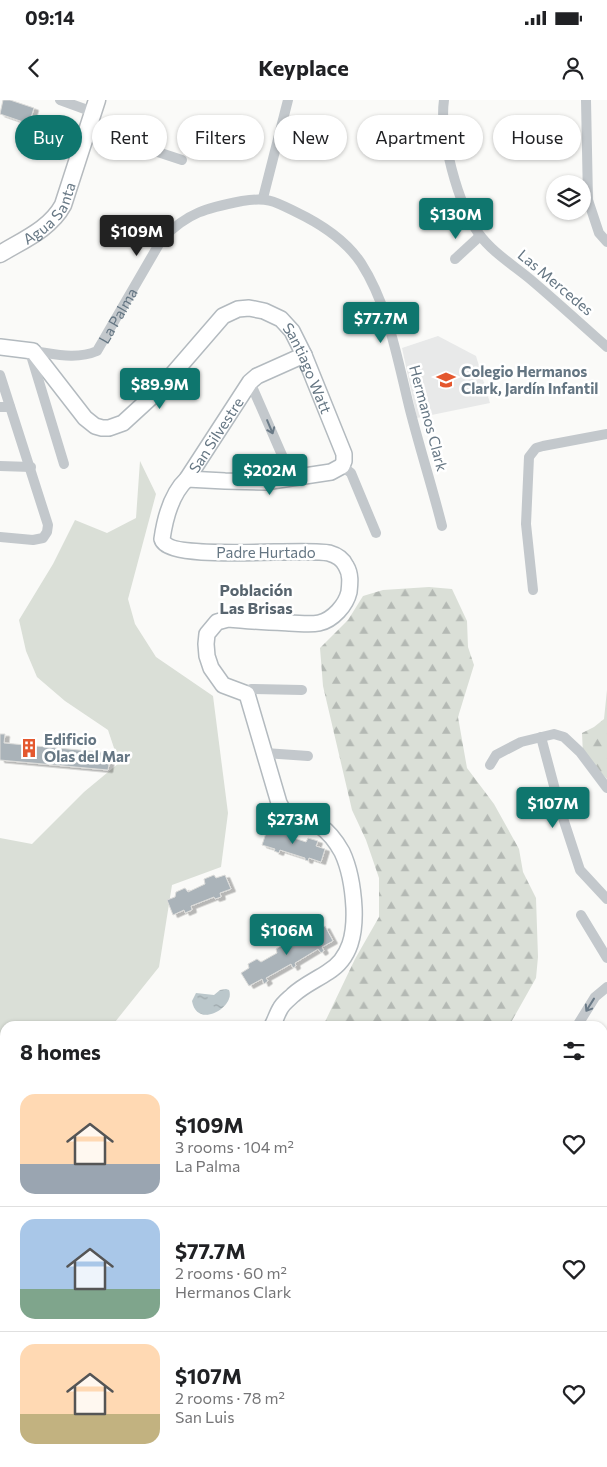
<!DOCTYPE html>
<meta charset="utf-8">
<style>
body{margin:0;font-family:Commissioner,sans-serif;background:#f6f6f6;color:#202124;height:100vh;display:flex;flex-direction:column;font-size:19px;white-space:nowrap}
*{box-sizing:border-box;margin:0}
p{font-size:16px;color:#757577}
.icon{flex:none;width:28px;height:28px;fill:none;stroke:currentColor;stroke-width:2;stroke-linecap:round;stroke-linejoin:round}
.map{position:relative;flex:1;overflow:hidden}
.details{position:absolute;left:0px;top:921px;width:608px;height:446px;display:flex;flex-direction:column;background:#fff;border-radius:15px 15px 0 0;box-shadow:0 1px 4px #0004}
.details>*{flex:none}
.top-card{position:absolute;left:15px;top:15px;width:578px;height:45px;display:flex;gap:10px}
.buttons{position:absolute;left:546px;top:75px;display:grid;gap:10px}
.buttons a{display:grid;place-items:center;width:45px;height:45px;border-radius:50%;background:#fff;box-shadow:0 1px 4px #0004;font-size:25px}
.price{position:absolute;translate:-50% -42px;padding:0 11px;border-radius:5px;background:#0f766e;color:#fff;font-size:16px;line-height:32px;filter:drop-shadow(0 1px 2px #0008)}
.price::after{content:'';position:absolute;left:50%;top:30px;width:15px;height:11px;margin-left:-8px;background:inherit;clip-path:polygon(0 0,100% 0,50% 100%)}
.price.current{background:#222;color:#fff}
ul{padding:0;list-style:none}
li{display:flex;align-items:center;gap:15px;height:125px;padding:0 20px}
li+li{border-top:1px solid #e0e0e0}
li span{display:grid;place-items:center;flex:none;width:140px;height:100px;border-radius:15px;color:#555}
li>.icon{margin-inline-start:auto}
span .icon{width:60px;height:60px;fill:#fffc;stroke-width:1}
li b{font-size:21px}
h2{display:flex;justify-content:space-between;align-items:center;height:60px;padding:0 20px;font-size:21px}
.chip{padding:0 18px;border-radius:22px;background:#fff;box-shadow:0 1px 4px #0004;font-size:18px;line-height:45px}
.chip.current{background:#0f766e;color:#fff}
.status{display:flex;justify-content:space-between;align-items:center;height:35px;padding:0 25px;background:#fff;direction:ltr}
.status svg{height:14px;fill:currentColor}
header{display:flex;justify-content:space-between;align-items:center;height:65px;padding:0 20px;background:#fff;font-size:22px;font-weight:700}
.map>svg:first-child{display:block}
</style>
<div class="status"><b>09:14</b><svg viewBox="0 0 49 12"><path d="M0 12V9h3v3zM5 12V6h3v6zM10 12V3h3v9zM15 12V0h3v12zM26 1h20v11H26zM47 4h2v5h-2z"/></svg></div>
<header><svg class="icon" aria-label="back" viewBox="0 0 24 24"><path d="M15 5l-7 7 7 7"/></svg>Keyplace<svg class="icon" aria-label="person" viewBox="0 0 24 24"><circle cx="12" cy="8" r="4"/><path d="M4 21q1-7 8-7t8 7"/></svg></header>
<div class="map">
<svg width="607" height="1367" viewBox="0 0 607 1367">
<defs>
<pattern id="forest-firs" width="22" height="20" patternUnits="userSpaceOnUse" patternTransform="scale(1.25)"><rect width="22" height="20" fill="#dadfd7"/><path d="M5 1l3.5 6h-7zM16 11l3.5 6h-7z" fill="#b4b9b4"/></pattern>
<pattern id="water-ripples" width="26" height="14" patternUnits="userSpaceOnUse" patternTransform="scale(1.25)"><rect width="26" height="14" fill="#bbc7cb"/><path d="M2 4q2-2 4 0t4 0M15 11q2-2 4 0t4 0" fill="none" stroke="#9ca6aa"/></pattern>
<filter id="shadow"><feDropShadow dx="4.5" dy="2.5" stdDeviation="0" flood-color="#0004"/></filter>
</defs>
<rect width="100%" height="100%" fill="#fafaf8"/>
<path fill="#e8e9e9" d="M438,236L476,256L490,303L417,318L402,248Z"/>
<path fill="#dadfd7" d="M140,361L156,394L128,499L135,524L156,557L213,596L228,713L221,767L172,785L159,867L115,922L89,926H5V1216L0,1213V738L32,744L84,692L119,663L108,630L65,601L37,577L26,551L19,520L53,464L75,420L107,433L136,418Z
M5,1314V1362L49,1363L51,1367H0V1315Z"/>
<path fill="url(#forest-firs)" d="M429,487L452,489L467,521L468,547L474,565L458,617L467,668L494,704L519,749L523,772L536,798L538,857L536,878L509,926H323L355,859L379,817V778L366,740L352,710L323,586L320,548L348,520L363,496L383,490Z
M607,590V679L583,655L582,633L594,627L604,619Z
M603,1179L607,1180V1367H562L558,1363L602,1362Z"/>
<path fill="url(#water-ripples)" d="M226,889L229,890C236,907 197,930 192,901L196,893L214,895L220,890Z"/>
<path fill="#aab3b9" stroke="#dcdcda" filter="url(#shadow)" d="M3,0H10L34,8L29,24L0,14Z
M0,634H5L4,643L111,653L108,670L0,660Z
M278,729L288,732V736L306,742L308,738L318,741L316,746L325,749L321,762L309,758L308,761L305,760V758L280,750L279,753L274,751L275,749L262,745L267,730L276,733Z
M214,775L216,778L225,775L231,789L220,793L221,797L215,799L214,797L191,806L192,810L185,813L184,810L173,815L167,800L175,797L176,792L185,788L188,792L205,784L204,779Z
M325,826L333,841L322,847L324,851L321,853L318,849L295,863L296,866L293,868L291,864L266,878L268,881L264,884L262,879L249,886L241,873L249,868L248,864L257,859L261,862L277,853L276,849L287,842L289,847L305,837V833L314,828L317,830Z"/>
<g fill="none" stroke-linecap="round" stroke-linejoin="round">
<g stroke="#b3babf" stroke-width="18">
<g id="secondary">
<path id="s2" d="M0,247L33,251L85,318L95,326L102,328H109L123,323L159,290L223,216L238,209L249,208L264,211L281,219L292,231L304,255L344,354V361L342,366L331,372L265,382L225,381L187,379"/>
<path id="s3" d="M272,926C275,921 277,914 280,909C283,903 289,899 293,895C304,885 316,880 328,872C351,858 355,833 354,808C353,789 350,769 342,752C337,743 329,732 320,726C304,715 289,724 279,703L247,594L223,585L211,568L207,556L206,544L207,534L217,522L228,519C248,521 269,522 289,523C299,523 309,525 319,523C333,520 346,505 349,492C350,483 351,474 346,466C343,459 336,455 329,453C305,447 168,463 162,439C165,418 172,393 187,379L250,282L257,276L304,255"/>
<path d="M287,1367L288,1362"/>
</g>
</g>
<g stroke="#b5babe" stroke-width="19">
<g id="primary">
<path id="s4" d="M0,154C23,140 50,129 63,105L97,0"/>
</g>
</g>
<g stroke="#c3c8cc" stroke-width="10">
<path d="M60,0L93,12"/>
<path d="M444,0C439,35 458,105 479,134C492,152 513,165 530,179C556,201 581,224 607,247"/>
<path d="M586,0L588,100L599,133L607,142"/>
<path d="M88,29L182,60"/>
<path d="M263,98L288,0"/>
<path d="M455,159L480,136"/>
<path id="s1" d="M33,251C55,254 76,260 97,251L162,139C188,112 207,108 242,101C268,97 274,101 296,112C321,124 345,139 361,163C388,205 397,257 409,306C419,346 432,386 442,426"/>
<path d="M30,252L64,364"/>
<path d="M0,275L48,425L47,432L43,438L33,440L0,437"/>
<path d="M250,282L292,378"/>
<path d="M0,307H10"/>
<path d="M0,366L31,367"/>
<path d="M342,366L351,373L376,433"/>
<path d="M533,490L526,424L529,357L536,348L543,346L607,334"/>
<path d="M247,594L251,589L302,590"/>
<path d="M541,637L561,712L580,770L607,799"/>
<path d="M265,653L308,656"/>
<path d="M490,665L496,655L521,642L554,634L564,637L580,652L607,688"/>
<path d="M581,815L607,858"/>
<path d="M577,926L595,897L607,887"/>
<path d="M602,1044L607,1047"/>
<path d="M0,1243L5,1239"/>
<path d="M59,1362V1367"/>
<path d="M260,1362L280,1367"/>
<path d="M395,1362L396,1367"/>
<path d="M460,1362L461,1367"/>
<path d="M469,1362L471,1367"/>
</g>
<use href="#secondary" stroke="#fff" stroke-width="15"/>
<use href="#primary" stroke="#fff" stroke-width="16"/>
</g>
<defs><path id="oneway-shaft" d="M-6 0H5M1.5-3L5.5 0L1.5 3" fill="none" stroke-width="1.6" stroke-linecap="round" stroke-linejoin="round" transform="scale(1.25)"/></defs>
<g stroke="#6a7a87">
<use href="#oneway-shaft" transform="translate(270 327) rotate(67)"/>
<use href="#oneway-shaft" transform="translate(590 905) rotate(122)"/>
</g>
<defs>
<g id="school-bare" transform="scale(1.5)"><path d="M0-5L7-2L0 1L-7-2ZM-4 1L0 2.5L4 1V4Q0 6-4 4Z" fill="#e4572e" stroke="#fff" stroke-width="2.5" paint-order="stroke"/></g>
<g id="building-bare" transform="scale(1.5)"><path d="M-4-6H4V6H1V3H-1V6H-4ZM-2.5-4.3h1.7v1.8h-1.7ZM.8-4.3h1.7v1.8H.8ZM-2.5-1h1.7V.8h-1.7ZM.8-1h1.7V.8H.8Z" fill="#e4572e" stroke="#fff" stroke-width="2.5" paint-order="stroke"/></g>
</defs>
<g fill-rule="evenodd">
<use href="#school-bare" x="446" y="280"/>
<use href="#building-bare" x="29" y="648"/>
</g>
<g text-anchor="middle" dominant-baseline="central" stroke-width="5" stroke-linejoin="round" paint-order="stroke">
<g font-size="15" fill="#657683" stroke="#fff">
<text stroke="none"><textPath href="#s4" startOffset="66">Agua Santa</textPath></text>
<text transform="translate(556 182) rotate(40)">Las Mercedes</text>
<text stroke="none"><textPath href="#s1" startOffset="106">La Palma</textPath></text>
<text stroke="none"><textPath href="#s2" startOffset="425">Santiago Watt</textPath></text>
<text transform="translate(429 318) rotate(75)">Hermanos Clark</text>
<text stroke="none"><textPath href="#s3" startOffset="990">San Silvestre</textPath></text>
<text x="266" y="452">Padre Hurtado</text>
</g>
<g font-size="15" font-weight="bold" fill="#657683" stroke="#fff" text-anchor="start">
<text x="461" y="271">Colegio Hermanos<tspan x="461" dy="17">Clark, Jardín Infantil</tspan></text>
<text x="44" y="639">Edificio<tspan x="44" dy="17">Olas del Mar</tspan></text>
</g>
<g font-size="16" font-weight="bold" fill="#57646e" stroke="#fff">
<text x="256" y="489">Población<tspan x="256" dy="18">Las Brisas</tspan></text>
</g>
</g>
</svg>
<div class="buttons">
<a><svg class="icon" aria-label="layers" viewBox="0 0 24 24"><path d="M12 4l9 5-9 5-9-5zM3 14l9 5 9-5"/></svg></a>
</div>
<b class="price" style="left:456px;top:140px">$130M</b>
<b class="price current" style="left:137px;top:157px">$109M</b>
<b class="price" style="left:381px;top:244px">$77.7M</b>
<b class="price" style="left:160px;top:310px">$89.9M</b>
<b class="price" style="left:270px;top:396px">$202M</b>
<b class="price" style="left:553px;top:729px">$107M</b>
<b class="price" style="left:293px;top:745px">$273M</b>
<b class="price" style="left:287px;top:856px">$106M</b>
<div class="top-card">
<a class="chip current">Buy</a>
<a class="chip">Rent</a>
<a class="chip">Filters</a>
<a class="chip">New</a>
<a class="chip">Apartment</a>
<a class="chip">House</a>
</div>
<section class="details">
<h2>8 homes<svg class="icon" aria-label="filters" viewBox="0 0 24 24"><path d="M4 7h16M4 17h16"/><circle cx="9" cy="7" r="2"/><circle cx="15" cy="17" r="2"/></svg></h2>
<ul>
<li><span style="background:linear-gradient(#ffd9b3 70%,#9aa5b1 0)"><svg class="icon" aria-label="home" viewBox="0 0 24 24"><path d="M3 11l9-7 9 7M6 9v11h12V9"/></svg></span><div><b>$109M</b><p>3 rooms · 104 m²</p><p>La Palma</p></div><svg class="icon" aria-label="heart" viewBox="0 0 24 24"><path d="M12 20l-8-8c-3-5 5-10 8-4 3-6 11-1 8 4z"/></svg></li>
<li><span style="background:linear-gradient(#a9c7e8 70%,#7fa58c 0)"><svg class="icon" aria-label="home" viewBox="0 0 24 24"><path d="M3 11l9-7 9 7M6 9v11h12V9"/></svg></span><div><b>$77.7M</b><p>2 rooms · 60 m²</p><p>Hermanos Clark</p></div><svg class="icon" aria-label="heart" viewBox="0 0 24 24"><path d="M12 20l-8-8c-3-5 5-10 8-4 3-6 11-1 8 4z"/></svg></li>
<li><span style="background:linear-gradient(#ffd9b3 70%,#c2b280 0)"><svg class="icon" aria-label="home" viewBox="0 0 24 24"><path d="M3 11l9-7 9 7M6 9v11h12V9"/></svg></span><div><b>$107M</b><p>2 rooms · 78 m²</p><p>San Luis</p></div><svg class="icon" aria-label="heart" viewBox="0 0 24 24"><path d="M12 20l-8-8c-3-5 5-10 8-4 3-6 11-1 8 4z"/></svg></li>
</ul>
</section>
</div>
